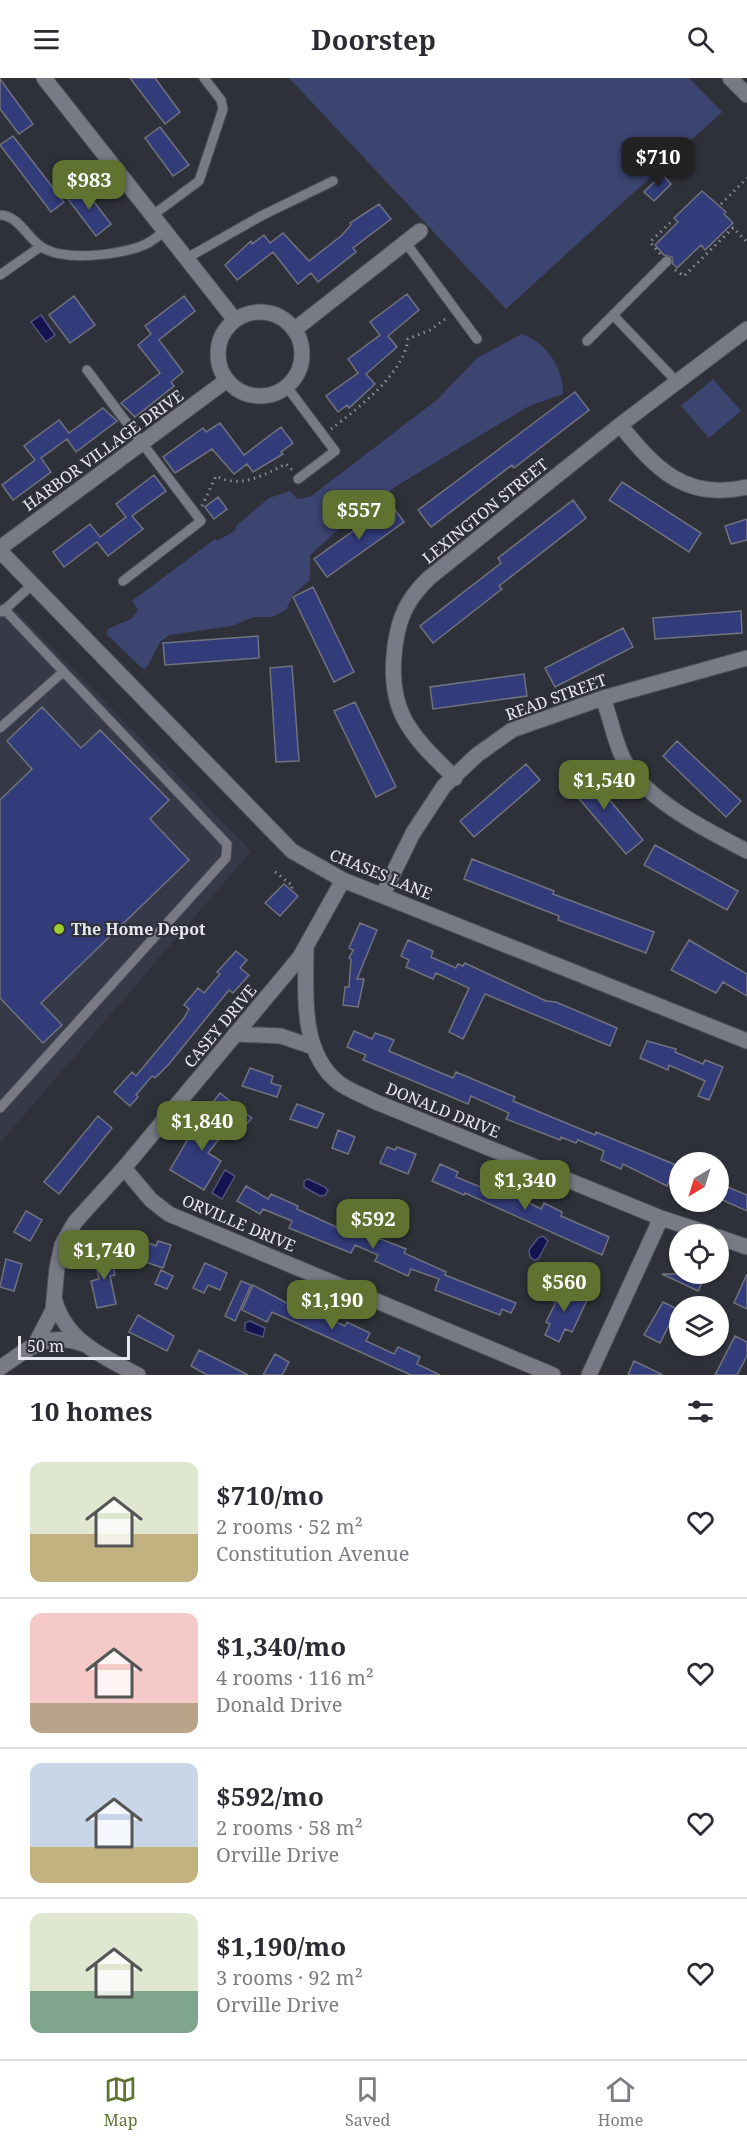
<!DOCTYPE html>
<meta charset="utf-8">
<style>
body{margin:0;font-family:"Noto Serif",serif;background:#f7f7f7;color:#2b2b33;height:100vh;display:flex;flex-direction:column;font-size:22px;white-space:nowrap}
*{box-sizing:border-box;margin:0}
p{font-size:20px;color:#7c7c81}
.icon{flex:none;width:33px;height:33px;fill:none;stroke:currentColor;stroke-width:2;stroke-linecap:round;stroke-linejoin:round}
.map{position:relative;height:1297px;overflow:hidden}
.drawer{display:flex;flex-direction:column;background:#fff;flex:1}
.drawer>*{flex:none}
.needle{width:39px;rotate:218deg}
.tools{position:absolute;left:669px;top:1074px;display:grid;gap:12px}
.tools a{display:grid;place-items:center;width:60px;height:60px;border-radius:50%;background:#fff;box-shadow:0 2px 4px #0004;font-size:30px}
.scale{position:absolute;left:18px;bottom:15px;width:112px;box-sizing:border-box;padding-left:6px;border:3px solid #e7e9ef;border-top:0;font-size:16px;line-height:21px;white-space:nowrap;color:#e7e9ef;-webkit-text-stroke:4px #2f313a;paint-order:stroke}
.price{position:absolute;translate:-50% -51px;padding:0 14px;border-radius:12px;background:#607230;color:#fff;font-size:20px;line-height:39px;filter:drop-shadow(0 2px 3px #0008)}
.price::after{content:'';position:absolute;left:50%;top:36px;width:18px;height:14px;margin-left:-9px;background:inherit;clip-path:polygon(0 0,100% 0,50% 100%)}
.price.current{background:#222;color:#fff}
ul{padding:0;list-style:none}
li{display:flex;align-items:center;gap:18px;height:150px;padding:0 30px}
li+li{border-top:2px solid #e1e1e2}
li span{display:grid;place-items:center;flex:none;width:168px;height:120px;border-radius:12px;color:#555}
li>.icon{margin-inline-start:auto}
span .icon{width:72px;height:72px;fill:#fffc;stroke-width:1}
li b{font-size:26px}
h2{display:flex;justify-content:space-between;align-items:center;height:72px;padding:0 30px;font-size:26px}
header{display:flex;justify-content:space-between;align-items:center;height:78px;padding:0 30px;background:#fff;font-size:27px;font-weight:700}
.tab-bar{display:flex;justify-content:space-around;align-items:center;height:84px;border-top:2px solid #e1e1e2;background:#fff;font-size:16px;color:#7c7c81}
.tab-bar a{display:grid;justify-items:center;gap:3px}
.tab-bar .current{color:#607230}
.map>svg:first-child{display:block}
</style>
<header><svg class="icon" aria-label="menu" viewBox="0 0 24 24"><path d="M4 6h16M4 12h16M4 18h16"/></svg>Doorstep<svg class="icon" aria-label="search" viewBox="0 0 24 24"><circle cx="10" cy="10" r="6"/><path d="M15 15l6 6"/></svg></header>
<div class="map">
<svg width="747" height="1297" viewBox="0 0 747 1297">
<rect width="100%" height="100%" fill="#2f313a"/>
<path fill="#363948" d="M6,523L251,773L0,1065V528Z"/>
<path fill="#3c4470" d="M289,0H689L722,34L506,231Z
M522,256C547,265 564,291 563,316L529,328L398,407L349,442L310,477V502L293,517L286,532L271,539H253L232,548L169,557L160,564L147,589L143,591L106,556L108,551L131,541L138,532L132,523L215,461L217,463L236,452V448L269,420L290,413L297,421L310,419L438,321L477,280Z
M713,301L741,333L709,360L681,328Z"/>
<path fill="#12134f" stroke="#52537f" stroke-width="1.5" d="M41,237L55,257L46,264L31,244Z
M225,1092L235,1098L222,1121L212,1115Z
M308,1101L325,1109L328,1113L325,1117L320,1118L304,1109V1103Z
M538,1160L543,1158L548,1163L538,1181L534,1182L530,1179L529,1172Z
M250,1243L265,1250L263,1259L245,1253V1245Z"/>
<path fill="#333c7b" stroke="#70737d" stroke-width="1.5" d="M130,0H155L180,34L165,46Z
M0,1L33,46L19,56L0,31Z
M160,49L189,87L173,98L145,60Z
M13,58L64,124L51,134L0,67Z
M662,96L671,106L654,123L644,114Z
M82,108L111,146L96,158L67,120Z
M702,113L726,134L724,136L733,145L705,172L701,167L677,190L673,186L672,179L664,177L655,167L678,144L674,140Z
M379,126L391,141L353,170L356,174L318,204L311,195L298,206L273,174L237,202L225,187L251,163L252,166L264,157L270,165L283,155L309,183L341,158L351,147L350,145Z
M407,216L419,232L388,258L397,269L366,296L375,306L349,330L347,327L338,334L326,318L358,295L348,281L380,257L370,244Z
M74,218L95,247L70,265L49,237Z
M184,218L195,233L159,262L183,294L171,304L174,308L135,339L121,325L160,295L138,267L151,256L145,248Z
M575,314L589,332L514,390L512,387L431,449L418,432Z
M103,330L117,343L76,374L67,361L41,380L51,394L13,422L2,407L35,382L24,368L59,342L69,355Z
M220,345L244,377L281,349L293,365L281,374L283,376L253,394L247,386L234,396L212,371L175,395L163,379L203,350L206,354Z
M154,397L166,413L132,438L143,451L108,478L97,464L64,489L53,474L90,446L100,459L126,439L116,426Z
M622,404L701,455L689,474L609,422Z
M218,419L227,431L214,441L205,429Z
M573,422L586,440L499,508L502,511L433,565L420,548L501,485L498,480Z
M391,426L404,444L327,499L314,481Z
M747,441V462L731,466L725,448Z
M313,509L354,594L334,604L293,519Z
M741,533L742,555L655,561L653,540Z
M623,550L633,569L555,609L545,590Z
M258,558L259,580L165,587L163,565Z
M292,588L299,683L276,684L270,590Z
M524,596L527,618L433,631L430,609Z
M355,624L396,709L376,719L334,633Z
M42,629L81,670L100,652L169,722L150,741L189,782L41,925L62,947L43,965L0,920V722L32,691L7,663Z
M677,663L741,723L726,739L663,678Z
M526,686L540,702L474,759L460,743Z
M582,689L643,762L626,776L565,704Z
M655,767L738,813L727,832L644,787Z
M472,781L554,813L553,816L654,854L646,875L558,842L559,838L464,801Z
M284,806L298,818L280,838L265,825Z
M360,845L377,852L357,901H364L358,929L343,927L345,909H349L351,881L349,880L353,872L349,870Z
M408,862L433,873L431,879L456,890L458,886L463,888L465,885L546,923L556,924L617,950L610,968L485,916L463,961L449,954L469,910L436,895L433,901L406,889L409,882L401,878Z
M689,862L747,896V918L723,904L716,915L671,892Z
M236,873L247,882L240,890L249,897L233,915L229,912L169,986L155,1000L152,998L136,1017L138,1019L130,1028L114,1014L132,994L136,998L184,940L189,931L184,927L198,910L204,915L220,896L217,894Z
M354,953L372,961L375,955L394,962L389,973L453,1000L456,994L515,1019L513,1023L595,1057L596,1054L676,1087L667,1108L623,1086L621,1091L601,1082L604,1073L578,1062L576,1065L561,1059L560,1062L506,1041L509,1035L471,1018L468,1026L363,982L366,977L347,969Z
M647,963L676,971L675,974L703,986L705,982L723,989L709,1022L698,1018L705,1003L669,987L668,992L640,980Z
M250,990L273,998L271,1005L281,1008L277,1019L242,1008Z
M220,1015L252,1040L244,1049L214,1023Z
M297,1026L324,1036L317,1050L290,1041Z
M221,1029L235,1041L208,1075L221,1083L204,1112L170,1092L189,1059L194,1062Z
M98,1038L112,1050L59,1116L44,1104Z
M338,1052L355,1059L348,1076L332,1070Z
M387,1069L395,1072L397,1069L416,1076L408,1096L380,1085Z
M440,1086L458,1094L456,1099L483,1110L484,1107L493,1110L494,1107L541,1131L544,1125L562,1134L561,1138L609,1159L602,1177L465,1115L464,1117L432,1103Z
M718,1105L747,1117V1133L718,1120Z
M246,1108L268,1121L271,1116L298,1128L297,1131L356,1158L358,1152L406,1171L404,1175L446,1194L445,1197L516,1225L511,1235L502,1231L500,1237L435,1212L439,1201L411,1191L408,1198L375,1183L378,1177L355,1167L351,1175L289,1150L292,1143L263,1131L260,1136L237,1123Z
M26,1133L42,1142L30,1163L14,1154Z
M158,1163L171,1167L163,1190L140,1182L146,1164L156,1168Z
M110,1175L115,1197L110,1198L116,1226L97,1230L91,1203L99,1201L94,1178Z
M6,1181L22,1186L14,1213L0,1209Z
M205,1185L227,1195L220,1212L208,1207L204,1215L193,1210Z
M161,1192L173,1198L167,1211L155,1206Z
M662,1196H698L705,1199L698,1213Z
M747,1196V1231L734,1225Z
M241,1203L251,1207L235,1243L225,1238Z
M253,1207L302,1233L304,1230L345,1248L347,1244L370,1255L366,1263L394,1276L398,1269L420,1279L417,1286L440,1297H411L272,1234L267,1244L242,1232Z
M556,1207L587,1222L572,1254L565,1251L559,1264L545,1257L550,1246L546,1244L556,1224L549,1221Z
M663,1224L677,1231L660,1265L644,1257Z
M138,1237L174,1258L167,1273L129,1254Z
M735,1258L747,1264V1278L737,1297H715Z
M199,1272L248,1297H207L191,1288Z
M275,1276L289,1284L282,1297H263Z
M634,1283L663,1297H628Z"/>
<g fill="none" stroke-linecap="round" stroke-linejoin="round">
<g stroke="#4d4f57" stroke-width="11">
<path id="service" d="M0,137C17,137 27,158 39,167C60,185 123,177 146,166C153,163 159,157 165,153
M153,137L199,103L223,31L221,22L204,0
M406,165L477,261
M187,180L261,138L333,103
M0,197L40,169
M613,237L677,304
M587,263L667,183
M87,292L201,443L123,503
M287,309L335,373L298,401
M2,534L33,506
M0,650L63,594
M0,1030L226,780L227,766L4,531"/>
</g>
<g stroke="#4d4f57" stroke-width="17">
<path id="minor" d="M44,0L235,242
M730,0L747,17
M218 276a42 42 0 1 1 84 0a42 42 0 1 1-84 0Z
M294,252L420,153
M620,347C656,391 685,423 747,409
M0,470L227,302
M0,473L292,773L343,802L747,963
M603,620C610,639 614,660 622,678C641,720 708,753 747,773
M455,700C411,657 386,634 395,568C399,539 407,521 429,500L620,347L747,251
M383,816L413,755L444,708L477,677L512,652L603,620L747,580
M306,868C306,913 299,974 339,1005C350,1013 364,1018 376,1024L661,1140L710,1156
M235,956L281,958L313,969
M124,1090L151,1122L169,1136L553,1297
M718,1159L747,1169
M55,1223C66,1263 104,1279 138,1297
M36,1265L53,1232L57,1190L62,1167L75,1144L124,1090L300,879L343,802
M0,1290C30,1270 45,1253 83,1266
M589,1297L661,1140"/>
</g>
<path stroke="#8b8d94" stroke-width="3" stroke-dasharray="1.5 4.5" stroke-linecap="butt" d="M721,126L747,100
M660,176L650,164L672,143
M675,192L684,198L733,150L747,164
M331,351C357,331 404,296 408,261L430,252L448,239
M202,428L216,398C242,411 263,397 286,386L292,392
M275,794L293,808L291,811"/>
<use href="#service" stroke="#787b85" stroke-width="9"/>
<use href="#minor" stroke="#787b85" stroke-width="15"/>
</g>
<circle fill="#a0c92c" stroke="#2f313a" stroke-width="2" cx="59" cy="851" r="6"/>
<g text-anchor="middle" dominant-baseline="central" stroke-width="4.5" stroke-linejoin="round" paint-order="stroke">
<g font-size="16" fill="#e7e9ef" stroke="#2f313a">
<text transform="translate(103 372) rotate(-36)">HARBOR VILLAGE DRIVE</text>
<text transform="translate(485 433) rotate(-39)">LEXINGTON STREET</text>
<text transform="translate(556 619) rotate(-20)">READ STREET</text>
<text transform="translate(381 796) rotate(22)">CHASES LANE</text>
<text transform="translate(220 948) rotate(-50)">CASEY DRIVE</text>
<text transform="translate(443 1032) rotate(22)">DONALD DRIVE</text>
<text transform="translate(239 1145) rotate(23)">ORVILLE DRIVE</text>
</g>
<g font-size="16" font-weight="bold" fill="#e7e9ef" stroke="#2f313a" text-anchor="start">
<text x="71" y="851">The Home Depot</text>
</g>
</g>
</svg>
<div class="tools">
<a><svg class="needle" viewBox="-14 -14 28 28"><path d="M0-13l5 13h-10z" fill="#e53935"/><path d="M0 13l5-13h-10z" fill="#7c7c81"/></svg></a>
<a><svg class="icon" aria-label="locate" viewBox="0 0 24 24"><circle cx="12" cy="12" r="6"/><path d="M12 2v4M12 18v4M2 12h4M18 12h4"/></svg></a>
<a><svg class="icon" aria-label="layers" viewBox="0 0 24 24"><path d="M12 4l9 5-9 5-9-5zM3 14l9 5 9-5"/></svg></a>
</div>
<div class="scale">50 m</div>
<b class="price current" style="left:658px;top:110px">$710</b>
<b class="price" style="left:89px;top:133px">$983</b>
<b class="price" style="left:359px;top:463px">$557</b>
<b class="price" style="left:604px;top:733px">$1,540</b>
<b class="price" style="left:202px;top:1074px">$1,840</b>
<b class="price" style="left:525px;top:1133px">$1,340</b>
<b class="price" style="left:373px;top:1172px">$592</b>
<b class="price" style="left:104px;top:1203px">$1,740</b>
<b class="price" style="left:564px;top:1235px">$560</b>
<b class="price" style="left:332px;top:1253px">$1,190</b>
</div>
<section class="drawer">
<h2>10 homes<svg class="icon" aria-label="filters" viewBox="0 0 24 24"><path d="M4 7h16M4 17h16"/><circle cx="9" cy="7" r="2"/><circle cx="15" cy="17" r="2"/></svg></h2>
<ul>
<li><span style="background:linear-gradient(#dfe7d0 60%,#c2b280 0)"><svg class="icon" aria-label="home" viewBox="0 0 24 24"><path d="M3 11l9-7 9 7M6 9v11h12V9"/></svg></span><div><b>$710/mo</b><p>2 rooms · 52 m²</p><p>Constitution Avenue</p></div><svg class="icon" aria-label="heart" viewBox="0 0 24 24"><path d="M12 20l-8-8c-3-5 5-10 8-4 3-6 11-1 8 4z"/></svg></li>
<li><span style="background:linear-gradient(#f6c9c9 75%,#b9a48a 0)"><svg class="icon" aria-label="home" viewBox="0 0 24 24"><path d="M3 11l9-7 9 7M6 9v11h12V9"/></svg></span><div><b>$1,340/mo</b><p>4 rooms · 116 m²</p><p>Donald Drive</p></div><svg class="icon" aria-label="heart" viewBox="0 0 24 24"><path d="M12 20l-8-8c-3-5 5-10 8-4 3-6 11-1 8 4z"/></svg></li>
<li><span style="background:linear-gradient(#c9d6e8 70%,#c2b280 0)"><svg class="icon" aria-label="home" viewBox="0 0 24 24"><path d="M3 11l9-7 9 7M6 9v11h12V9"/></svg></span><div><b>$592/mo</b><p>2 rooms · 58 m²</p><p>Orville Drive</p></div><svg class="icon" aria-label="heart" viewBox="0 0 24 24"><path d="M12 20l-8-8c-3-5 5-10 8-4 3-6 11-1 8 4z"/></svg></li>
<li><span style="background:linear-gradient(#dfe7d0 65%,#7fa58c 0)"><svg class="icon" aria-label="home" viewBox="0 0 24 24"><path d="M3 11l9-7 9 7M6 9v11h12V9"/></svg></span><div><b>$1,190/mo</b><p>3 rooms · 92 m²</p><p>Orville Drive</p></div><svg class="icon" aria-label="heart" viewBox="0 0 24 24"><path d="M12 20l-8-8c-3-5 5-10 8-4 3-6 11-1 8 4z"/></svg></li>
</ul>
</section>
<nav class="tab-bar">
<a class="current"><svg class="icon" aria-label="map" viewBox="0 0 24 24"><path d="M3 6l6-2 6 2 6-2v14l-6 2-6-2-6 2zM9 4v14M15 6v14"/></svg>Map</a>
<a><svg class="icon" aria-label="saved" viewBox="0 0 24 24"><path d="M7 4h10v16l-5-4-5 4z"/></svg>Saved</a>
<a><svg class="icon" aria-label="home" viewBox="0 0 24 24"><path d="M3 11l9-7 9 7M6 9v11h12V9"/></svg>Home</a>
</nav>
